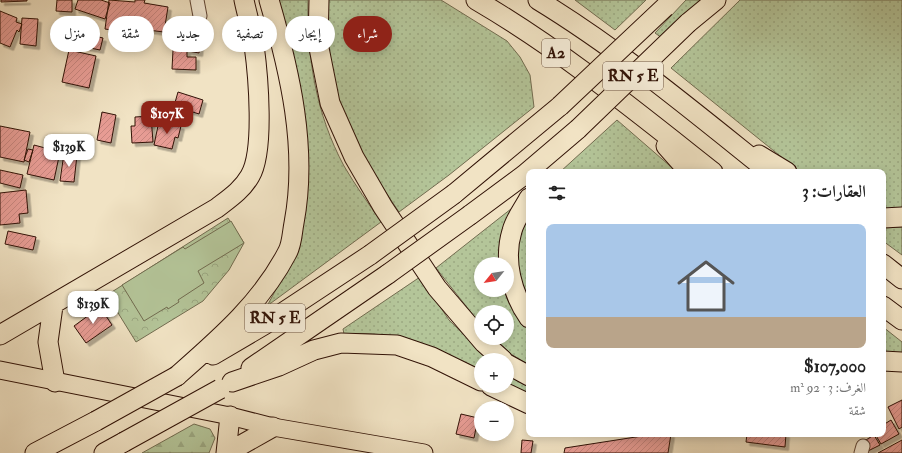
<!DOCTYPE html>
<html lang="ar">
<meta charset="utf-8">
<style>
body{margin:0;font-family:"IM FELL Double Pica",Amiri,serif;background:#f2f2f2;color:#222;direction:rtl;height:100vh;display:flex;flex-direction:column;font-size:15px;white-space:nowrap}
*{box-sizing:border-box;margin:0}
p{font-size:13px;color:#767676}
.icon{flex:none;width:22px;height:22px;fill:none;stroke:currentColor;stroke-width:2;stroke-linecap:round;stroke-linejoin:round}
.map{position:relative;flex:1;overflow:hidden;direction:ltr}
.side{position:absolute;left:526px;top:169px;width:360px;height:268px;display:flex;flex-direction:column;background:#fff;border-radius:8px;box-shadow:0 2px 10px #0003;direction:rtl}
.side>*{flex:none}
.guide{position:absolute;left:12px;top:16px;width:380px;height:36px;direction:rtl;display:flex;gap:8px}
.needle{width:26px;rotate:240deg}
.fabs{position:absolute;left:474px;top:257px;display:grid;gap:8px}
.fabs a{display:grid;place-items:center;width:40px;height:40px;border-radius:50%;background:#fff;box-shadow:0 2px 10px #0003;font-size:20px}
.price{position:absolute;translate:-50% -34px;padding:0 9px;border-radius:8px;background:#fff;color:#222;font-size:13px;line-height:26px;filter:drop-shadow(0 1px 2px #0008)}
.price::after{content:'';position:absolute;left:50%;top:24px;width:12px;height:9px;margin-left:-6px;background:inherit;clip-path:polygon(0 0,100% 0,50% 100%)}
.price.active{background:#8f2418;color:#fff}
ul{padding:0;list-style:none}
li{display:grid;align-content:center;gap:8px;height:212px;padding:0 20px}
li+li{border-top:1px solid #e0e0e0}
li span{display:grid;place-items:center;height:124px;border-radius:8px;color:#555}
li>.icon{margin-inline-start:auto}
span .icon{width:72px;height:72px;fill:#fffc;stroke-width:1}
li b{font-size:17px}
h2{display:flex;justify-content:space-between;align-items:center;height:48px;padding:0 20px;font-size:17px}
.chip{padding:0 14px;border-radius:18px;background:#fff;box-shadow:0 2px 10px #0003;font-size:14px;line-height:36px}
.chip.active{background:#8f2418;color:#fff}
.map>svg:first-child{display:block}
</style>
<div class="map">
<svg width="902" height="453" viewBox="0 0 902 453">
<defs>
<pattern id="grass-dots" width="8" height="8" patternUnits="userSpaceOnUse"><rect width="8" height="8" fill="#b4c599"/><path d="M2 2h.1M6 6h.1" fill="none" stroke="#9ba882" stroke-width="1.8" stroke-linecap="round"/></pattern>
<pattern id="forest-firs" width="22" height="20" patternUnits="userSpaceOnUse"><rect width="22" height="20" fill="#b4c599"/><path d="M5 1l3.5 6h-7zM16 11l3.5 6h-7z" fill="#9ba882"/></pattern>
<pattern id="park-crowns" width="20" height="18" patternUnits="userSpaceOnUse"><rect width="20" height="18" fill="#b4c599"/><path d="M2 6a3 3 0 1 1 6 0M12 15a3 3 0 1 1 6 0" fill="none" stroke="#9ba882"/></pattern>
<pattern id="building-hatch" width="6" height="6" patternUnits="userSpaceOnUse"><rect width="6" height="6" fill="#e79c94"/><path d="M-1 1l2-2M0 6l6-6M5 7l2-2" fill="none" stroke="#c7857e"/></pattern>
<filter id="shadow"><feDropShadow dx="3.5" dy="3.5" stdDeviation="0" flood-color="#0004"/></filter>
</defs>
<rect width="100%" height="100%" fill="#f1e3c4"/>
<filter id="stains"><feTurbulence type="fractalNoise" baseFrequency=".005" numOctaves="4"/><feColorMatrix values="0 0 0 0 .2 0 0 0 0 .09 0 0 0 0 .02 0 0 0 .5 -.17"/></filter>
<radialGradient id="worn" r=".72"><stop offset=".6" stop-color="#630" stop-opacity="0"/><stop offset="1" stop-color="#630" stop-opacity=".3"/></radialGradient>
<path fill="url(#grass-dots)" stroke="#726c50" d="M277,0H308C307,58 316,114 344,166C355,185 369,204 381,222L267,306C283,278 294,251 302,220Z
M327,0H441L507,41L520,57L530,75L534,107L449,175L399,212C367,165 336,115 327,58C324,40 327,19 327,0Z
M575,0H646L615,30Z
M686,0H700L662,38L655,33Z
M740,0H902V210L883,211V172H800L671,68Z
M617,120L677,172H560Z
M516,205L502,264H481V290H506L519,318L529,330V365L511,354L494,338H507V312H481V325L436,268Z
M529,206V306L524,296L514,255Z
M902,227V255L883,241V228Z
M420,277L449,320L490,360H481V371C436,347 396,330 344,334L343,329Z
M883,327L902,342V358L883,356Z
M507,374L529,386V396L507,385Z"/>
<path fill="url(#forest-firs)" stroke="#726c50" d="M194,424L210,429L215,438L209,453H142Z"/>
<path fill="url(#park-crowns)" stroke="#726c50" d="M228,218L244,243L229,270L203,301L136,342L107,295Z"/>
<path fill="#b4c599" stroke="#726c50" d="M231,221L244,243L198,271L204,283L178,300L179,302L168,309L167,307L144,321L122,285L183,247L185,249Z"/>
<path fill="url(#building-hatch)" stroke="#311206" filter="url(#shadow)" d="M1,0H27V1L1,2Z
M57,0H72V12L56,11Z
M78,0H101L110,3L105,19L75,9Z
M109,0L135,2V0H145L144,3L168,7L164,32L139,29L138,37L125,35V32L105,29Z
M0,11L17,18L16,22L22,24L19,32L17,30L10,47L0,43Z
M22,18L38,19L36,46L20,44Z
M69,30L103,38L100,50L66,43Z
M175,34L201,38L199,53L172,48Z
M69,50L96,56L89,88L62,82Z
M173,50H187V57H196V70L172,69Z
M178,92L203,100L199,114L174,106Z
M102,112L116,115L111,143L97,140Z
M151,116L153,142L132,143L131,126H135V117Z
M159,121L181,126L178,138L175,137L172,149L154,145Z
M0,126L30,132L24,162L0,157Z
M34,145L60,152L54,180L27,174Z
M28,149L33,150L29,162L24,160Z
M64,153L77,155L74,182L60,181Z
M0,170L23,175L20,188L0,183Z
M26,190L28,213L19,214L20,223L0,225V193Z
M8,231L36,237L33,250L5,244Z
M100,307L112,325L86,343L74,326Z
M902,400V427L899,429L888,407Z
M461,414L478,418L474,438L456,434Z
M891,420L899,434L881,444L875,434H883V425Z
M655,434H671L668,453H564L565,448Z
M747,434H786L785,447L746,442Z
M874,435L880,445L866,452L861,443Z
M522,440L533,441L531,453H521Z
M902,440V453H878Z"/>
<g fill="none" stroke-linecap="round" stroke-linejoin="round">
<g stroke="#614636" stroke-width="15">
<path id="minor" d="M197,0L200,16
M861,453L863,446"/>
</g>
<g stroke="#311206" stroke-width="19">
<path id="major" d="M0,370L230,416L273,427L424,453"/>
</g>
<g stroke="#311206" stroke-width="21">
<path id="highway" d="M319,0L318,43L330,103L354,157L383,207L437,288L484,343L503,360
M476,0C560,49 637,112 713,172
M538,0C620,50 694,112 769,172
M688,23L716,0
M666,146L689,172
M759,155L787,172
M454,194L560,106
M529,198C524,208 515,219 512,231C503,260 512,294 529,318
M470,215L524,175L578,129
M883,218L902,217
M883,264L902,279
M53,306L48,342L55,382
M883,306L902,320
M0,335L217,208C230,198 242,190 250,176C265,151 258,74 254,45C252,30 247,15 244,0
M213,355L264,325L370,255
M883,361L902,362
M507,364L529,376
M251,368L388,274
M177,376C219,339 261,303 287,253C292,245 292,233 294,223C308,149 290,72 269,0
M232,382L279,366L314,350L341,343L397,345L432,357L481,381
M491,386L529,404
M35,453L96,421
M104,453L124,442
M226,453L230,416
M227,453L273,427"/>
</g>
<use href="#minor" stroke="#f6edd9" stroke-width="13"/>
<use href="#major" stroke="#f1e3c4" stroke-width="17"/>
<use href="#highway" stroke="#f1e3c4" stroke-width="19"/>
<g stroke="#311206" stroke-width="21" stroke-linecap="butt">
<path id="highway-bridge" d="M560,106L665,7
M578,129L688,23
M370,255L454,194
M388,274L470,215
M96,421L177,376
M124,442L220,389"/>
</g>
<use href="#highway-bridge" stroke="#f1e3c4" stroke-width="19"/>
</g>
<g text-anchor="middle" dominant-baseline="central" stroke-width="3.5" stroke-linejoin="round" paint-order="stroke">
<g fill="#f6edd9" stroke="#6c5445" stroke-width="1">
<rect x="542" y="39" width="28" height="28" rx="3"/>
<rect x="603" y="62" width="60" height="28" rx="3"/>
<rect x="245" y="304" width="60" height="28" rx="3"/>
</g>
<g font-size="16" font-weight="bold" fill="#311206">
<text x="556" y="53">A2</text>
<text x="633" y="76">RN 5 E</text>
<text x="275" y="318">RN 5 E</text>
</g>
</g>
<rect width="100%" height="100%" filter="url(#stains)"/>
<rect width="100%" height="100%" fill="url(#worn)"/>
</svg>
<div class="fabs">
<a><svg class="needle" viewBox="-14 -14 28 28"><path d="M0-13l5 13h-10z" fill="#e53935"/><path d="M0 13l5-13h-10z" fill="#767676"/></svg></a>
<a><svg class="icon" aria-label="locate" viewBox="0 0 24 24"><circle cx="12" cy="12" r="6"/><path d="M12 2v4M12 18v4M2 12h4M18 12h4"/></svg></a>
<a>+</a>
<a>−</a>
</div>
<b class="price active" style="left:167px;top:135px">$107K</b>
<b class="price" style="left:69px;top:168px">$139K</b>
<b class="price" style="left:93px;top:325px">$139K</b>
<div class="guide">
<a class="chip active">شراء</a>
<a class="chip">إيجار</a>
<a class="chip">تصفية</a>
<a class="chip">جديد</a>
<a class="chip">شقة</a>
<a class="chip">منزل</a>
</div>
<section class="side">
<h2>العقارات: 3<svg class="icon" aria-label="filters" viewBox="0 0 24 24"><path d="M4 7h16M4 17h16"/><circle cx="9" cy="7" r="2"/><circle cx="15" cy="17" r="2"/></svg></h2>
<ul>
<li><span style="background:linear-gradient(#a9c7e8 75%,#b9a48a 0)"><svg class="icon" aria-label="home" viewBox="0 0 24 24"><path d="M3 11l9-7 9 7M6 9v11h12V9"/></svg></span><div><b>$107,000</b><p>الغرف: 3 · 92 m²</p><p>شقة</p></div></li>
</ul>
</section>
</div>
